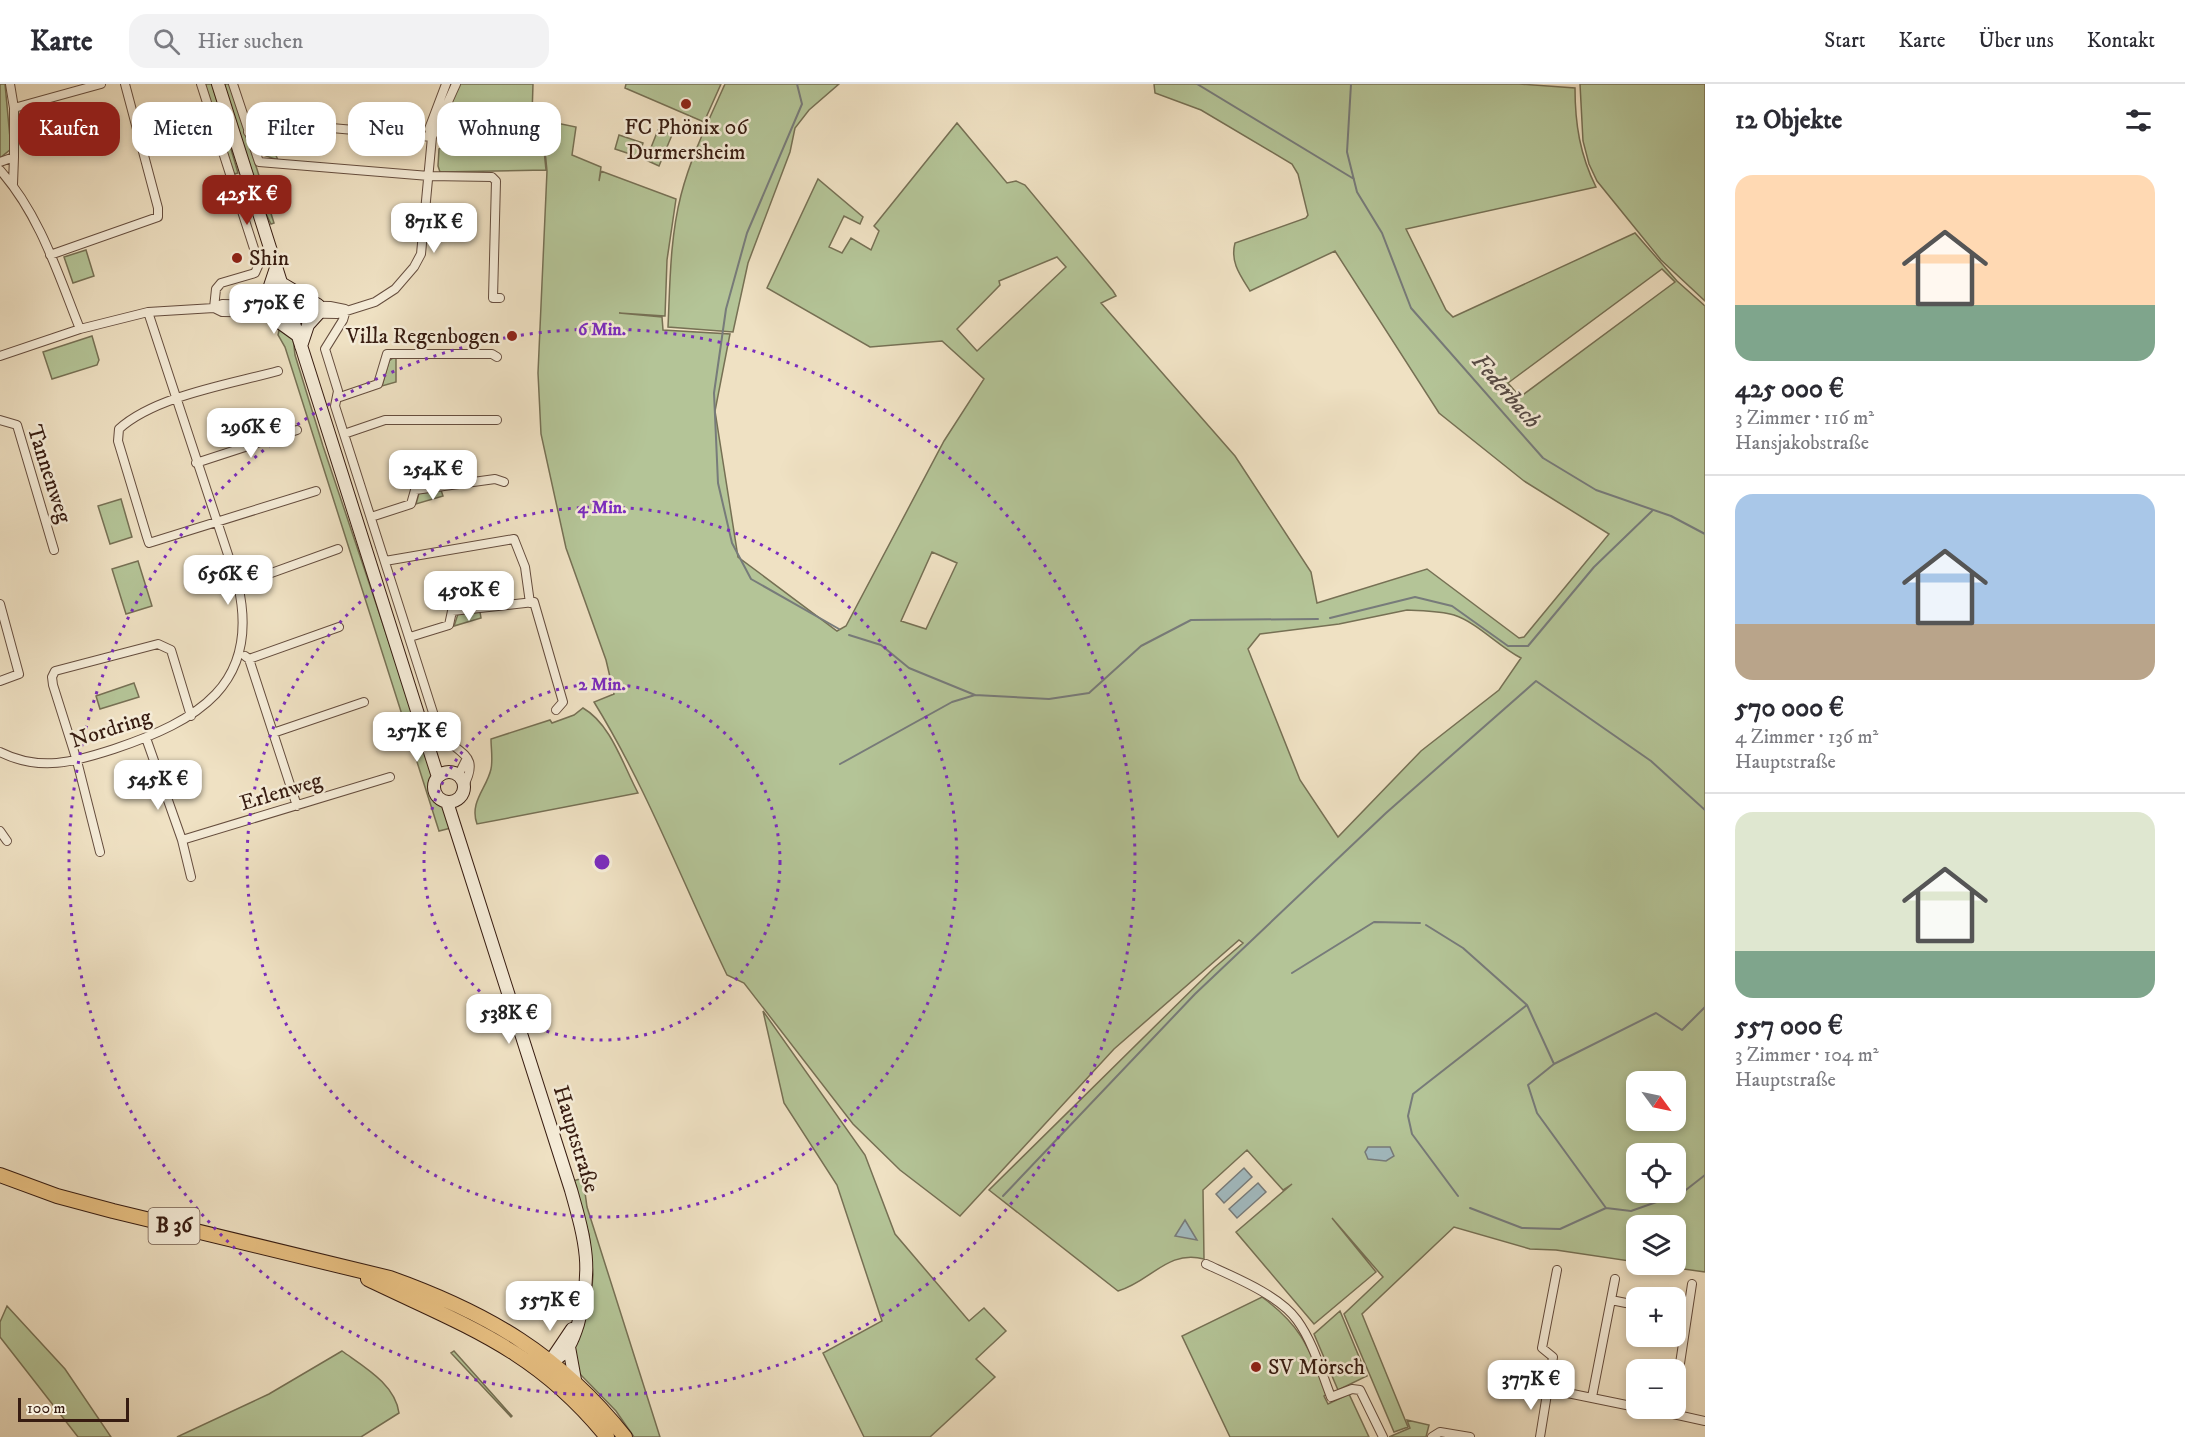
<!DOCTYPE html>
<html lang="de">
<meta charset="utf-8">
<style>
body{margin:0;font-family:"IM FELL DW Pica",serif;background:#f2f2f3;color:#2b2b33;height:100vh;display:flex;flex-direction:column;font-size:22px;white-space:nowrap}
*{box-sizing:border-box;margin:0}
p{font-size:20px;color:#7c7c81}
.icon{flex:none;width:33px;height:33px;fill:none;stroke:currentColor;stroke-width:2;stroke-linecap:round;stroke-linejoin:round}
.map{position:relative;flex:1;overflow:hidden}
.panel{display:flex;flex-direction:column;background:#fff;width:480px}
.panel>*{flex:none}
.hud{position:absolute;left:18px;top:18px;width:570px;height:54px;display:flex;gap:12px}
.needle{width:39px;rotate:123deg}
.controls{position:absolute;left:1626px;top:987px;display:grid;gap:12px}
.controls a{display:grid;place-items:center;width:60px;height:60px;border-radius:12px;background:#fff;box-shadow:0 3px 9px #0003;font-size:30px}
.scale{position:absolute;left:18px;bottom:15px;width:111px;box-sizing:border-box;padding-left:6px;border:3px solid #371c11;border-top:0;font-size:16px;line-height:21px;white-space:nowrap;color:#371c11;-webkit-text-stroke:4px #f5ecd8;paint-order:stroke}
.price{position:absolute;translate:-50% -51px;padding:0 14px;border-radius:12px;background:#fff;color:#222;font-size:20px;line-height:39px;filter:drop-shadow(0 2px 3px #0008)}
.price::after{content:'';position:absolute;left:50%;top:36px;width:18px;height:14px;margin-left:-9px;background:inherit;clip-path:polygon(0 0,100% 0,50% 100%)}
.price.selected{background:#8f2418;color:#fff}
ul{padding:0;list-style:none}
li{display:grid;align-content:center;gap:12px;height:318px;padding:0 30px}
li+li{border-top:2px solid #e1e1e2}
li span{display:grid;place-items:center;height:186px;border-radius:18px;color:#555}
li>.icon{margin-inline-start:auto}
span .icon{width:108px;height:108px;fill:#fffc;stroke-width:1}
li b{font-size:26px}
h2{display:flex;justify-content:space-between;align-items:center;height:72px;padding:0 30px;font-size:26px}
.tag{padding:0 21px;border-radius:18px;background:#fff;box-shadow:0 3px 9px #0003;font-size:21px;line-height:54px}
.tag.selected{background:#8f2418;color:#fff}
header{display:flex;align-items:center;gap:36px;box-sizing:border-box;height:84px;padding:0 30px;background:#fff;border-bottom:2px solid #e1e1e2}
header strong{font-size:28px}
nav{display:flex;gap:33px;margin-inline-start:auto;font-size:21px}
.search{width:420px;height:54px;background:#f2f2f3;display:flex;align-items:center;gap:15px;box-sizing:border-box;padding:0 21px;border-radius:18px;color:#7c7c81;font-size:22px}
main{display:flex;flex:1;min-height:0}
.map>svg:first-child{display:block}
</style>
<header>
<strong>Karte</strong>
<div class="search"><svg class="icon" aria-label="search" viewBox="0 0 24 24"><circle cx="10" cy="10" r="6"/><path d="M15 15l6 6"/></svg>Hier suchen</div>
<nav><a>Start</a><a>Karte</a><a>Über uns</a><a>Kontakt</a></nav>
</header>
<main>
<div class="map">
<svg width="1705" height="1353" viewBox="0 0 1705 1353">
<rect width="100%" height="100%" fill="#efe1c3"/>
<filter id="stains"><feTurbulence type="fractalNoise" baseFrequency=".00333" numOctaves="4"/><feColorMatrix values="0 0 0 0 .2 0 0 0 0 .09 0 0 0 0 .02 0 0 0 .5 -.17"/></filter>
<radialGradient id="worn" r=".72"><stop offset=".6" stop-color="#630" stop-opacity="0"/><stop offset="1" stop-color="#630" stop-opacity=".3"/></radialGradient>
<path fill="#b4c497" stroke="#767054" stroke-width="1.5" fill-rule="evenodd" d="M0,0H5L11,65L0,74Z
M205,0H212L238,89L234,90Z
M223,0H230L274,139L271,140L263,124Z
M459,0H533L532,32L450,21Z
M626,0H721L704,38L625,4Z
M725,0H839L809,26L795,44L790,68L748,179L733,248L668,243C670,199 670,154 681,111C691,72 709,36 725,0Z
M1154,0H1519L1575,4C1575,40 1580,71 1596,103L1406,145L1446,226L1453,233L1635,149L1677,197L1705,222V1188L1655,1181L1676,1180V1142H1636V1178L1556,1166L1530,1165L1454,1143L1362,1230L1408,1343L1394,1348L1344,1230L1383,1193L1332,1134L1376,1188L1314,1240L1236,1148L1292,1100L1283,1106L1247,1066L1203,1106L1204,1175C1168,1165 1150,1198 1118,1207L989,1106L1214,884L1243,859L1239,856L1114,965L960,1132L900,1086L853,1040L744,899L727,891C683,800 647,704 594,618L614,610L606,576L566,464L541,350L538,289L547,87L542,36L576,43L572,71L601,83L599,97L601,87L676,115L667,176L665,232L619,229L662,233L663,246L730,250L715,327L738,473L837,547L846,542L944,357L984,295L942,257L870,263L767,204L818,95L863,133L860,140L844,132L829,163L842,169L851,154L871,166L879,147L874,142L957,39L1007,99L1016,97L1025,101L1113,207L1116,212L1101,219L1235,372L1311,488L1317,519L1427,485L1519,554L1524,553L1609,450L1524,397L1439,329L1335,167L1250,207C1240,191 1230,178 1235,159L1306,134L1308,131L1298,90L1292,80L1201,26L1155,9ZM1057,173L1066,183L977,267L957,245L1000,201L999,197ZM1662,185L1675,198L1520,313L1508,299ZM932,468L957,479L926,545L901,537ZM1407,526C1422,527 1440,527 1454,531C1478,539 1498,562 1521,574L1499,606L1421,667L1338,753L1300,696L1248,565L1260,550L1339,540ZM1636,998H1676V1036H1636ZM1636,1070H1676V1108H1636Z
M1580,0H1705V217L1661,176L1597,97L1589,80L1583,57Z
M658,46L672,51L659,82L646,76Z
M265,47L278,76L260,70L256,52Z
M452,47L543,56L546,86L440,88L438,82L439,65L448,60Z
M619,51L643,59L639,73L615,65Z
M86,166L94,192L73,199L64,173Z
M280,242L293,254L295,271L323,362L434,692V710L445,722L451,744L439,747L285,263L278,251Z
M92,252L99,276L97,281L52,295L43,268Z
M396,272V298L382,302L389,277Z
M441,406L443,412L416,420L419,409Z
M121,415L132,453L110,460L98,422Z
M138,477L152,522L126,530L112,485Z
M480,528L481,534L454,542L458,530Z
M134,599L139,613L100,625L96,612Z
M583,624C611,640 623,681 638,709L477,740C469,718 487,704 491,685C493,676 491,664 491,655L550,636L552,639L574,631Z
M763,927L865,1071L895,1150L969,1237L984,1224L1006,1247L976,1275L995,1293L930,1353H864L823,1269L882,1237L837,1101L784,1019Z
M583,1094L587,1123L660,1353H634L616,1327L578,1288L573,1265L591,1214L593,1191L589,1151L573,1097Z
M1262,1213C1303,1243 1309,1265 1327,1310L1324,1312L1328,1320L1349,1310L1369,1353H1230L1182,1252Z
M7,1222L65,1285L111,1353H78L0,1253V1238Z
M1340,1227L1367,1292L1338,1306L1314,1250Z
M342,1267C364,1283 395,1300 399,1329L361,1353H177L269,1310Z
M454,1267L512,1332L511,1333L451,1269Z
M1407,1336L1429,1341L1426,1353H1389L1410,1344Z"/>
<path fill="#a1bac0" stroke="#777b7a" stroke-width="1.5" d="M1368,1063H1390L1394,1072L1386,1077L1368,1075L1365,1068Z
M1244,1084L1252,1093L1224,1119L1216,1110Z
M1258,1099L1266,1108L1237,1134L1229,1125Z
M1185,1136L1197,1156L1175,1152Z"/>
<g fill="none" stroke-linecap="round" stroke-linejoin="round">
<path stroke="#777b7a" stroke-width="2" d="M797,0L802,20L747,149L726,225L714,309L718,399L732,459L751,495L839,545
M1197,0L1354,95
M1351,0L1347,68L1357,108L1382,149L1411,224L1543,374L1596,406L1671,432L1705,450
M1330,534L1415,513L1452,522L1508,562H1528L1594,483L1652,427
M849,551L881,561L909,584L975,611
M840,680L952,618L975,611L1049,615L1089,609L1141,562L1191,536L1318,535
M1426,841L1463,864L1527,921L1554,980
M1292,889L1374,838L1420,839
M1003,1112L1195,910L1386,729L1536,597L1651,677L1705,726
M1458,1112L1412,1050L1408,1032L1413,1010L1527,921
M1470,1124L1522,1144L1560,1145L1606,1124L1631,1127L1682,1109L1705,1091
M1606,1124L1537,1029L1528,1001L1554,980L1656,929L1682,946L1705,923"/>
<g stroke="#654d3e" stroke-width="10">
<path id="street" d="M201,0L259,180L255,189L221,199L216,205L214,224
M233,0L259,78L429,92L492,93L496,97L493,214H500
M14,24L101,0
M248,48L287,40L432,53
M432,53L429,45L446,0
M0,78L14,73V24L10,0
M0,86C40,131 58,190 80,245
M13,100L14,73
M50,171L158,133V124L125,0
M214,224L222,220L330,222L345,225
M346,226L343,236L325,265L338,307L335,322L437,641C451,672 484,665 463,703
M0,272L80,245L148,228L214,224L222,228L337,230L375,218L395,205L414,183L421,170L432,53L456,0
M278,287C231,300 155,312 119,345L118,357L147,453L149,459L316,407
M337,314L378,300L387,270H492L497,273
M0,336L17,341L54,466
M344,350L385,336H497
M196,379L297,346
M371,433L411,420L415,406L495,395L504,398
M385,477L514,455L525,483L530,519
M238,501L338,465
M0,520L19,590L0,597
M410,553L449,541L452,527L534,518L563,618L556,626
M245,572L249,575L339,543
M249,575L297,722
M273,649L364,618
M146,654L182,756L191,793
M0,668C40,688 74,678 114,665C197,637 261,601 238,501L148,228
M458,692L467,674
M0,747L7,757
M182,756L390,693
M100,768L77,677L53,601L52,593L55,587L158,560L171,566L191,632
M1206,1180C1234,1193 1279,1211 1297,1236C1313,1258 1321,1287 1331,1313L1352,1305L1360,1306L1383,1353
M1611,1216L1636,1221
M1548,1305L1636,1323
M1676,1306L1692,1200
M1592,1313L1615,1195
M1646,1324L1705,1337
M1432,1353L1440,1348L1470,1353
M1540,1353L1553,1273L1542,1264L1557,1186"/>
</g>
<g stroke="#371c11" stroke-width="14">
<path id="secondary" d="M218,0L438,693
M281,199L318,221
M252,220L268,208L276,184
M265,228L297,251
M301,262L308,241L318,230
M434 703a15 15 0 1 1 30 0a15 15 0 1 1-30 0Z
M447,718L571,1106C586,1159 593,1185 578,1240C573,1256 568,1270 552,1277
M569,1263L575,1296
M543,1288L572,1245"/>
</g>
<g stroke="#371c11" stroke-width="16">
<path id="primary" d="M0,1091L57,1112L113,1127L390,1194C488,1229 560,1271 625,1353
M368,1195C465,1242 536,1265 607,1353"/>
</g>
<use href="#street" stroke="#f5ecd8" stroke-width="8"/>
<use href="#secondary" stroke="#f5ecd8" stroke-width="12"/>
<use href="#primary" stroke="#e8c082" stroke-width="14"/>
</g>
<g fill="none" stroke="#7b2cbf" stroke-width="3" stroke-dasharray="3 6">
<circle cx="602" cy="778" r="178"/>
<circle cx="602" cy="778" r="355"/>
<circle cx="602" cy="778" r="533"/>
</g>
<g fill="#8f2418" stroke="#f5ecd8" stroke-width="2">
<circle cx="686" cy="20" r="6"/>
<circle cx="237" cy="174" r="6"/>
<circle cx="512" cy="252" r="6"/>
<circle cx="1256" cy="1283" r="6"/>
</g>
<g text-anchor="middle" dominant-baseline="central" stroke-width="5" stroke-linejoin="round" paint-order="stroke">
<rect fill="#f5ecd8" stroke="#705a4d" stroke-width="1.5" x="148.5" y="1124" width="51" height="36" rx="4.5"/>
<g font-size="21" font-weight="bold" fill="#371c11">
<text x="174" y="1142">B 36</text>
</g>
<g font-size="22" fill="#371c11" stroke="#f5ecd8" text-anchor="start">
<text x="686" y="43" text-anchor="middle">FC Phönix 06<tspan x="686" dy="25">Durmersheim</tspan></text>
<text x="249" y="174">Shin</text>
<text x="500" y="252" text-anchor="end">Villa Regenbogen</text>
<text x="1268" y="1283">SV Mörsch</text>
</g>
<g font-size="22" fill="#371c11" stroke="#f5ecd8">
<text transform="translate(49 390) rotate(72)">Tannenweg</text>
<text transform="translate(111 645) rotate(-18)">Nordring</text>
<text transform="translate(281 708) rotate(-17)">Erlenweg</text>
<text transform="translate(576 1055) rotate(73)">Hauptstraße</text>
</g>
<g font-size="24" font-style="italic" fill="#574b46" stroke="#f5ecd8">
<text transform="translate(1506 307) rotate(49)">Federbach</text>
</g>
</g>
<circle cx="602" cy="778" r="9" fill="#7b2cbf" stroke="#f5ecd8" stroke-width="3"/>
<g font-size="18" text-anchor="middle" font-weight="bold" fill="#7b2cbf" stroke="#f5ecd8" stroke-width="5" stroke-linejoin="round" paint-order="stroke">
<text x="602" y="251">6 Min.</text>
<text x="602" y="429">4 Min.</text>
<text x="602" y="606">2 Min.</text>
</g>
<rect width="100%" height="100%" filter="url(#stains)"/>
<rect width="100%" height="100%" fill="url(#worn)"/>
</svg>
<div class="controls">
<a><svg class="needle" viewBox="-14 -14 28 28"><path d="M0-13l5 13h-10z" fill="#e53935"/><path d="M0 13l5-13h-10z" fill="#7c7c81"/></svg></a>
<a><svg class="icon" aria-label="locate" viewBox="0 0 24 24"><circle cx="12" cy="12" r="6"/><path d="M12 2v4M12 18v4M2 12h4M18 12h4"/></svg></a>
<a><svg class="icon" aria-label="layers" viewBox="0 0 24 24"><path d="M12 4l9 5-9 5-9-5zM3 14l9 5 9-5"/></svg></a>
<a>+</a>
<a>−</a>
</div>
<div class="scale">100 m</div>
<b class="price selected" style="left:247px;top:142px">425K €</b>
<b class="price" style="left:434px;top:170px">871K €</b>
<b class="price" style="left:274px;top:251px">570K €</b>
<b class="price" style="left:251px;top:375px">296K €</b>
<b class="price" style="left:433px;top:417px">254K €</b>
<b class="price" style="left:228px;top:522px">656K €</b>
<b class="price" style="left:469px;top:538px">450K €</b>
<b class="price" style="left:417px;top:679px">257K €</b>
<b class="price" style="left:158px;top:727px">545K €</b>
<b class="price" style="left:509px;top:961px">538K €</b>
<b class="price" style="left:550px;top:1248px">557K €</b>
<b class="price" style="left:1531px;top:1327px">377K €</b>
<div class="hud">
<a class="tag selected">Kaufen</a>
<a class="tag">Mieten</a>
<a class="tag">Filter</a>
<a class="tag">Neu</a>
<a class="tag">Wohnung</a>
</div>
</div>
<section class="panel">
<h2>12 Objekte<svg class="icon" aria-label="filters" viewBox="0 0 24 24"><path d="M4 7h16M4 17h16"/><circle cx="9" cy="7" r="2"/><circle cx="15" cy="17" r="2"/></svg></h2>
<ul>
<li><span style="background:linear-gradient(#ffd9b3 70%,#7fa58c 0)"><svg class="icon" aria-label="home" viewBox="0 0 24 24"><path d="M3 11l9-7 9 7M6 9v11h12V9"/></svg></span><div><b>425 000 €</b><p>3 Zimmer · 116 m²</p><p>Hansjakobstraße</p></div></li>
<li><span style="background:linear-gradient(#a9c7e8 70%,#b9a48a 0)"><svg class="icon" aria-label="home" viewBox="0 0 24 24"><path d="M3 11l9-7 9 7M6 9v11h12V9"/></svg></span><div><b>570 000 €</b><p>4 Zimmer · 136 m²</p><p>Hauptstraße</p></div></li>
<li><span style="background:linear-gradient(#dfe7d0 75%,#7fa58c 0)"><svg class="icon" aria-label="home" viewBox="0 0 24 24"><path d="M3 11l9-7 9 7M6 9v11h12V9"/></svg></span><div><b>557 000 €</b><p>3 Zimmer · 104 m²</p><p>Hauptstraße</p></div></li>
</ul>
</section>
</main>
